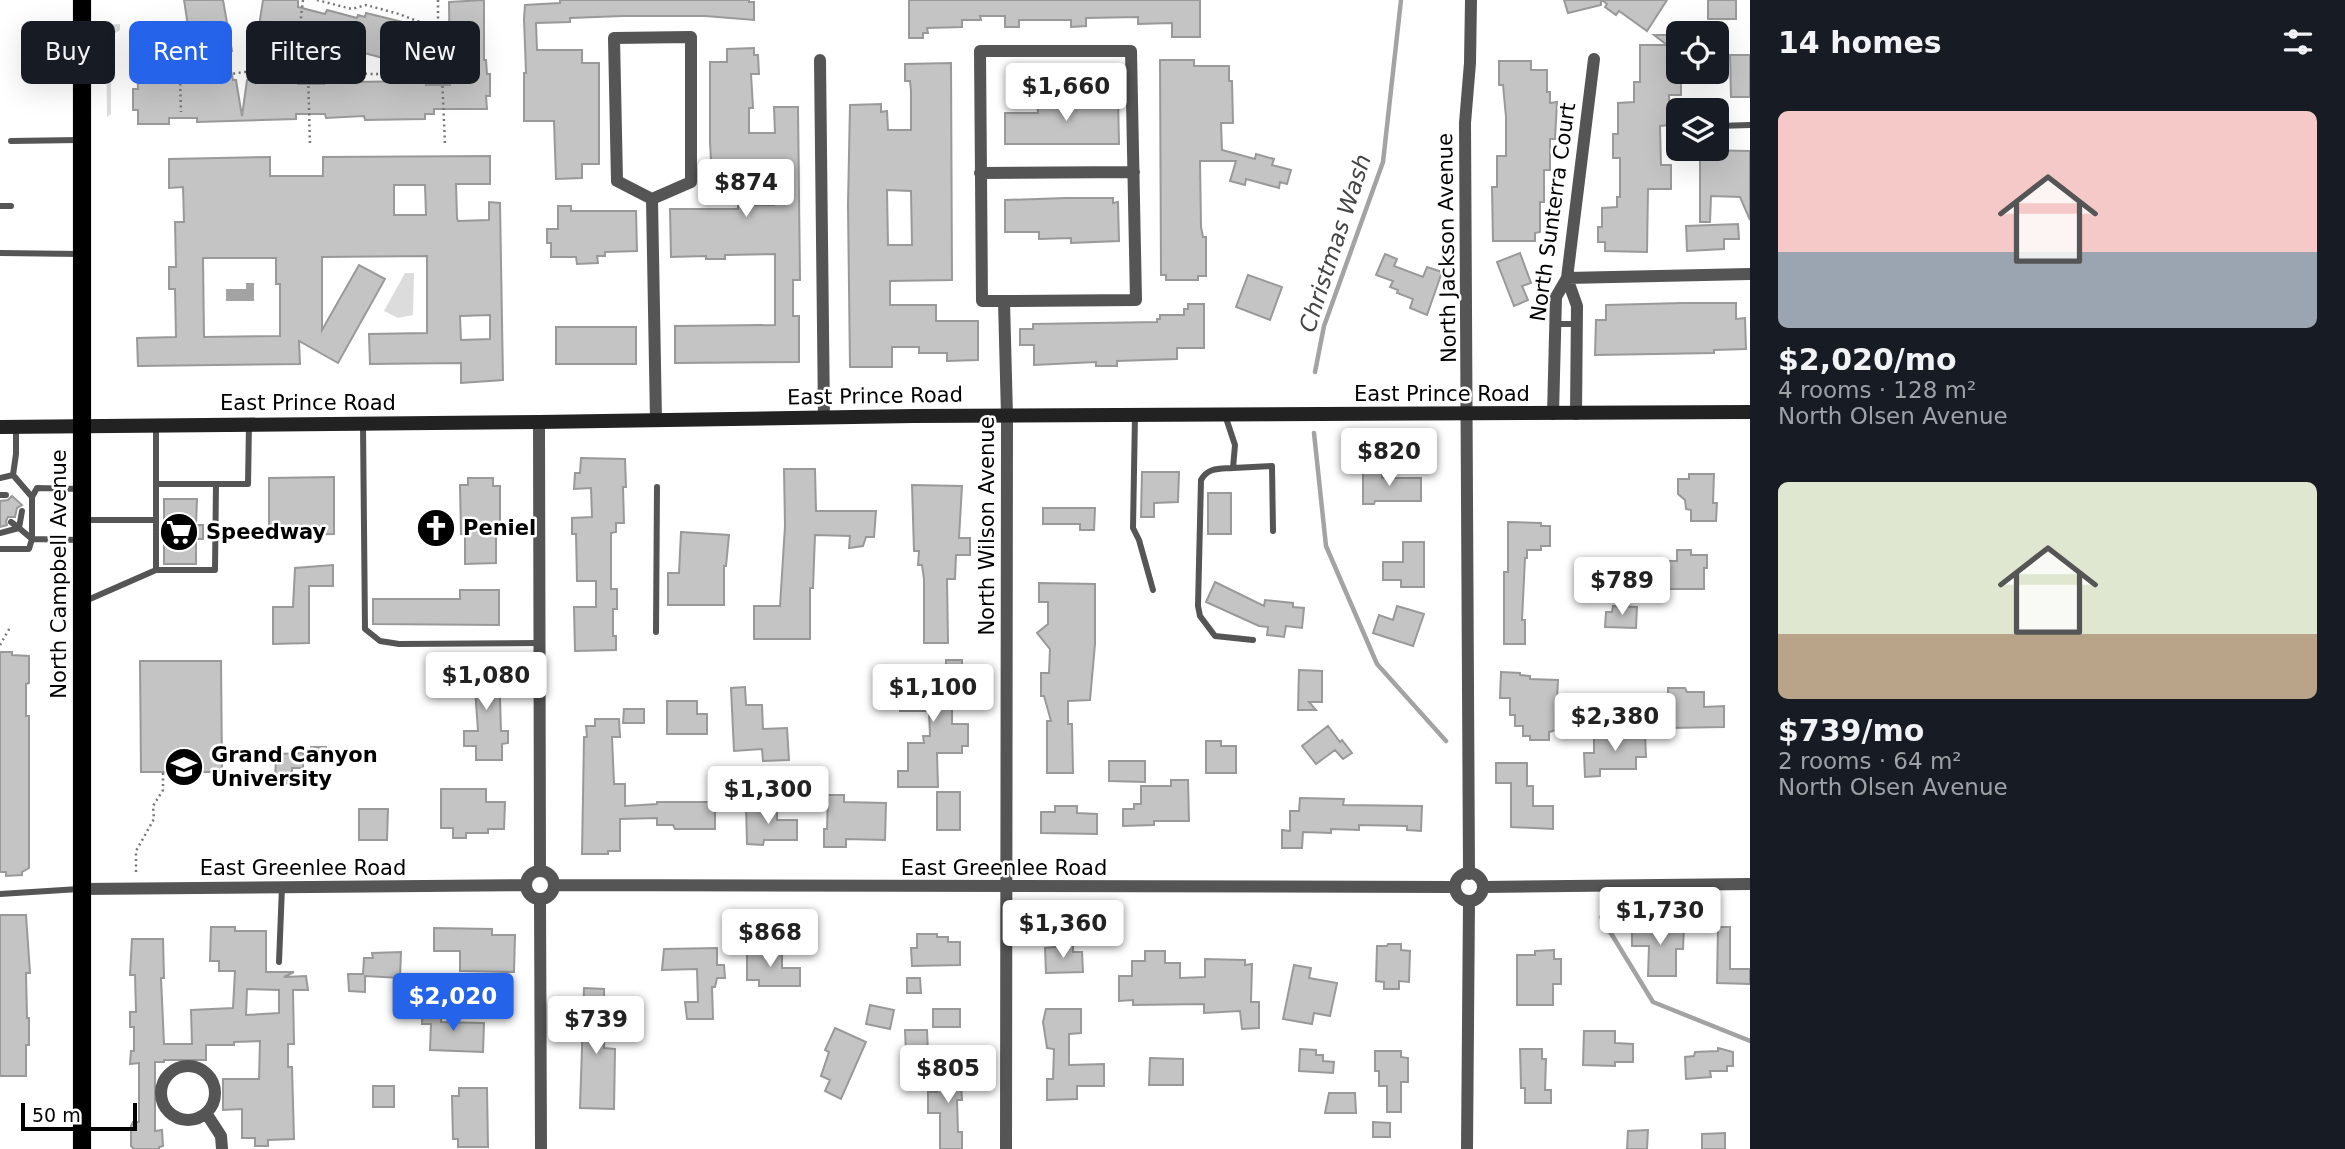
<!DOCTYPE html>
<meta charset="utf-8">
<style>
body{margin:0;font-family:"DejaVu Sans",sans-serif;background:#20242c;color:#f1f3f6;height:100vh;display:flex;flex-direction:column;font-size:26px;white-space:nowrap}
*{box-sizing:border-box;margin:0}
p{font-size:23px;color:#9ea1a6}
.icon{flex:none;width:38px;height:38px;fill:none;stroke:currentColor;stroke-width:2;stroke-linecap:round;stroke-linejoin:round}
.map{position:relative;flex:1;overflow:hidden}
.sheet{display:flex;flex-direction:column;background:#171b24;width:595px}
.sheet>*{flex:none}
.hud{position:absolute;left:21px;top:21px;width:665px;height:63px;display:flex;gap:14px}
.controls{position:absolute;left:1666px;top:21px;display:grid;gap:14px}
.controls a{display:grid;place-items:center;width:63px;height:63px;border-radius:10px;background:#171b24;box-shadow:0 7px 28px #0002;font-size:35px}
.scale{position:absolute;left:21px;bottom:18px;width:116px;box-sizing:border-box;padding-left:7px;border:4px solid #000;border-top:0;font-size:19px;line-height:24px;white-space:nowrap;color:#000;-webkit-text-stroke:5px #fff;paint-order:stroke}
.price{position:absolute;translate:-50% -60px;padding:0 16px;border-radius:7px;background:#fff;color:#222;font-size:23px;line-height:46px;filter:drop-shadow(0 2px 4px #0008)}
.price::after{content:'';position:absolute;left:50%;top:42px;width:21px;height:16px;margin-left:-10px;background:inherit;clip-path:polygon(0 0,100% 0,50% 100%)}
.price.current{background:#2563eb;color:#fff}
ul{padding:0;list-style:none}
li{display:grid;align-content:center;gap:14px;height:371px;padding:0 28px}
li span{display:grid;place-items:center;height:217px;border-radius:10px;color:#555}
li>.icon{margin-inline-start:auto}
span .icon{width:126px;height:126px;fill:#fffc;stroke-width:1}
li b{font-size:30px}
h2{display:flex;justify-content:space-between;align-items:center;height:84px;padding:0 28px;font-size:30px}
.tag{padding:0 24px;border-radius:10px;background:#171b24;box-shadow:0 7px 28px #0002;font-size:24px;line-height:63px}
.tag.current{background:#2563eb;color:#fff}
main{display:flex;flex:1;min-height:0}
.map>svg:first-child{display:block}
</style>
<main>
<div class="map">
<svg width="1750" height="1149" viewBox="0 0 1750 1149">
<rect width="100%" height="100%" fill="#fff"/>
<path fill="#dcdcdc" d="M120,24V30L111,36V114L107,117L106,25Z
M405,273H414L413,315L398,318L384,311Z"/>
<path fill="#a3a3a3" d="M246,283H254V301H226V289H246Z"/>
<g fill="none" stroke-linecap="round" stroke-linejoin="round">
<path stroke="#a3a3a3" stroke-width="4.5" d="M1315,372L1324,326L1383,162L1401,0
M1314,433L1326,546L1377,664L1446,741
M1601,917L1653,1002L1750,1041"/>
</g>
<path fill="#c4c4c4" stroke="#999" stroke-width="2" fill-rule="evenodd" d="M184,0H223L232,51L227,52L233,80H236L242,116L247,80H252L257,45L252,47L255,25L259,26L263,0H298V7L325,14L327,10L357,18L358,15L365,17L366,13L435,30L425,69L349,49V51L340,49L339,53L318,48L319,43L294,37L292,56H288L285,80H298V84H324V80L348,79V82L426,81V85H450V81H463L450,76L449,2L484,0V60H486L487,74H490V96H486L487,109H434V114H425V119L365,120L364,116L326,118L325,114H296V119L197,122V118H169V124H138V110H133V89H138L137,61H133V40L138,39V26H188Z
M560,0H749V2H754V20L705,16H623L570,18V22L536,23L537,50H582V63H599V164H582V178L556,179L554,121H524V73H526L524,19L525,5L560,3Z
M909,0H1200V37H1172V23L1138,24V17L1086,18V26L1071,27V20H1019V27H1005V16H980L981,20H962V27L927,28L928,33H923V38H909Z
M1564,0H1601V5L1568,13Z
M1602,0H1667L1647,31L1619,11L1616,15L1605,7L1607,4Z
M1708,0H1736V19H1708Z
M1654,35H1678V72H1681V95H1669L1670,125L1660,126L1661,165H1671V189H1648L1647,252L1605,251V242H1598V227H1602V208L1617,207V197H1620V158H1613V134H1618V103L1634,102V82H1640V45H1667Z
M754,48V55H758L759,74H751L753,108H749V133H775L774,107H798L800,280H793V316H799V362L675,363V326L775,325V254L725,255V259H706V256L671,257L670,209H738V205H774V174L712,176L710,143V62H727V49Z
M1730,55H1750V97H1731Z
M1160,60H1194V66H1229V81H1232L1233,123H1221L1222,150L1255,159L1256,154L1274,159L1272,165L1291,170L1287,184L1280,182L1279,188L1246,179L1245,185L1230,181L1236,161H1200L1201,227L1203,237H1206V276H1198V280H1166V275H1161Z
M1499,61H1531V70H1547V92H1550V103L1557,102L1555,139H1550V170H1544V202H1540V232L1535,233V241H1493L1492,187H1497V156H1506V117L1503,85H1499Z
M951,63L952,280L890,281V305H936V321H978V360L947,361V353H919V347H892V367H850L848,205L850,105L881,104V112L887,111L888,130H911V91L910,81H905V64ZM887,190L911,191L912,245H888Z
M1088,97V100L1118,99L1119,144H1005V113H1038L1037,102H1046V98Z
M1700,150L1750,151V220L1740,197L1711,196L1710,222H1700Z
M490,156V184H456L457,218L458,221L489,220V202L500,203L503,380L461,383V363L370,364L369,334L427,333V256L322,257V330L359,265L385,279L338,363L299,341L300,364L138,366L137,338L176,337L175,289H169V267H176L175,222H184L183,187L169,188V159L270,157V176H323V157ZM394,185H425L426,215H394ZM203,258H276V284H280V336L204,337ZM490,315V339L461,340L460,316Z
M1066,198H1113V203L1118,202L1119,241L1071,243V238L1039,239V232H1005V200Z
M558,206H571V211H636L637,251L605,252V256H597L598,263L577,264L576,257H551V243H547V229H558Z
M1738,224L1739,239H1724V249L1687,251L1686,226Z
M1520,253L1531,283L1522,286L1528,300L1514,306L1497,262Z
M1385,254L1397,259L1394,266L1423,277L1427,267L1442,272L1427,315L1410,308L1413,299L1397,293L1398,290L1390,287L1393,281L1376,275Z
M1248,275L1282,287L1270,320L1236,307Z
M1683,303H1736V319L1745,318L1746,349L1714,350V353L1595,355L1596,320H1606V305Z
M1188,304H1204V348H1177V359L1117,361V366H1096V362L1034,365V345H1020V329H1033V324L1157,322V319H1160V315H1184V309H1188Z
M556,327H636V364H556Z
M581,458L625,459L626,487H623L624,523H616V532L611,533V589H617V609H613V636H616V650L575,651L574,607H596V581H577L576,534H572V518L592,517L591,488L574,489L575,473H580Z
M1363,468H1382V478H1421V501H1375L1374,504H1363Z
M784,469H815L816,511H876L874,537H866L863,546L849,548L850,536L815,535L813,588H810V639H754V606H780L785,526Z
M1142,472H1179L1178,502L1154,503V517H1141Z
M1689,474H1714L1713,503H1717L1716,521H1691V510L1686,509L1685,500L1678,494V479H1689Z
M334,477V534L292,535V527H269V478Z
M468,478H493V486H500V534H496V563L465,564V534H461L460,485H468Z
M912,485L962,486L959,538H970V555H956L955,579H947L948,643H924V579L922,565H918L919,551H914Z
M1208,493H1231V534H1208Z
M12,496L22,505L17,508L15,517H8L6,521L7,525L0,527V501L8,500Z
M164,499H197L196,525H203V539H196V564H164Z
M1043,508H1095L1094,530H1080V524H1043Z
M1508,522L1541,523V526H1550V546H1541V550H1527V558H1525L1522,620H1525V644H1504V572H1508Z
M681,532L729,535L726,566H724V605H668V573H679Z
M1403,542H1424V587H1401V580H1383V562H1403Z
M1677,550H1691V555H1707V568H1704V589H1665V561H1677Z
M333,565V586H309V643L273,644V607H293L295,568Z
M1215,582L1264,606L1265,600L1293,603V607L1304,608L1302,628L1286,626L1284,637L1267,635L1268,627L1259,626L1206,602Z
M1039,583L1095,584V644L1090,700L1068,701V724H1072L1073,773H1047V721H1051L1044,696H1041V673H1049L1050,649L1037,633L1048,624V602H1039Z
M460,590H499V625L373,624V599H460Z
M1397,606L1424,614L1413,646L1373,633L1379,615L1393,620Z
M1613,606L1637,607L1636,628L1605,627L1606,612H1612Z
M0,652H12V655L29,656V683L26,684V716H29V868L22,872V875L6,876V872H0Z
M946,660H962V684H952V724H968V746H962V753H937L938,787H898V771H908V743H924L923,736H930L929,711H900V691H918V667H946Z
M140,661H221L222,772H141Z
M463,662H480V668L499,667L501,731H508V743L502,744V760H476V746H464V731H478L475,688H464Z
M1299,670L1322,671V702H1309L1316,710H1298Z
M1501,672L1520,673V675L1530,676V679L1558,680L1557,700H1561L1560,729L1549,732V740H1530V736H1523V726H1515V715H1510V698H1500Z
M745,687L746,705H762L763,729L787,728L789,760L763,761L762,749L734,751L731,688Z
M1668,688H1685L1687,692H1704V707L1724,706V727L1668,728Z
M667,701H697V714H707V734H667Z
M624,709H644V723H623Z
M595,719H619L620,737H612L613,761L614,784H625V806L657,804V802H715V829H675L673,825H657V818L620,819V851H608V854H582L584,737H587L586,726H595Z
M1328,726L1340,742L1342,740L1352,753L1343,759L1335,750L1316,764L1302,746Z
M1645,734L1646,757H1636V769H1600V776L1585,777L1584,753H1594V735Z
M1206,741H1221V746H1236V773H1206Z
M311,747H326V760H312Z
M303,753V768H292V783L275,784L276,754Z
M1109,761H1145V782L1109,781Z
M1496,763H1527V786H1533V806H1553V829L1511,827V783H1496Z
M1171,780H1188L1189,821H1154V825L1123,826V809H1134V804H1141V786H1171Z
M441,789H486V802H505L504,829H488V833H466V838H453V828H441Z
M937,792H960V830H937Z
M828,795H844V802L886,803L885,840L846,839V847H824V829H827Z
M1300,798L1344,799L1343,805L1422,806L1421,831L1407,830V826L1359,825V830L1331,829V833L1303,832L1302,848H1282V830L1290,831V811H1299Z
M746,804L777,807V820H797V840H764L763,845L747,844Z
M1055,806H1077V813L1097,814V834L1041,833V812H1055Z
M359,809H388L387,840H359Z
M0,915H26L30,973H26L27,1018H29V1045H26V1076H0Z
M1632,925L1684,926L1683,949H1676V976H1648L1649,946H1632Z
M211,927H235V931H266V972H294L284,977L306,976L308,990H293L294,1044H288V1067H292L294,1139L268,1140V1146H255V1138H242V1109L223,1110V1079H259L260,1041L234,1042V1045H206V1060H164V1062H155V1131L162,1130L163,1146L159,1147V1149H134L131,1146V1126L133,1122H139V1063L130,1064L131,1051H134V1027H130V1012H136L135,975H130L132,939H163L164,978H161L164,1044H192L191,1010L233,1008L235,971H219V961H210ZM247,989L279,990V1013L246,1015Z
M1718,927H1730V969H1750V984L1717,983Z
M434,928L492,929V935H515L514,972L460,971V951H434Z
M917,934H937V937H948V942H960V965L912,966L911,948H917Z
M1388,944H1401V950L1410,951L1409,982L1399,981V989H1384V982L1376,981L1377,946H1387Z
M1054,945H1073V952H1082L1083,972L1046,973L1045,948L1055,947Z
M717,948V965H724L725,978H717L715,987H712L713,1019H687L685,1002H698L697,969L662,970L664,949Z
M747,948L782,949V968H800V986H759V980H747Z
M1554,950V959H1561V984H1553V1005H1517V955H1535V951Z
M1145,951H1165V963H1180V978L1205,977V959L1245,960V965L1252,964L1251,1002H1259V1028L1242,1029L1240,1011L1204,1013V1004L1133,1005V1000L1119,1001V976H1132V961H1145Z
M401,952L400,978L365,976V992L349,991L348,974H363L364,958H373L372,953Z
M1294,965L1311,968L1309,978L1337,983L1330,1016L1314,1013L1312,1024L1283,1019Z
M907,978H920L921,993H907Z
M584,988L604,989V1048L615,1049L614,1109L580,1108Z
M870,1005L894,1010L890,1029L866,1024Z
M423,1007L442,1008L441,1022L484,1023L483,1052L430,1050L431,1024H422Z
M933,1009H960V1027H933Z
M1046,1009H1081V1033L1069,1034V1065L1104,1064V1086H1077V1099L1047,1100V1079H1053L1054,1049L1047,1048L1043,1022Z
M835,1028L866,1042L841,1099L825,1091L830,1080L821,1076L829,1052L825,1050Z
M905,1030H927L928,1052L906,1053Z
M1584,1031H1615V1043L1633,1044V1062H1615V1066L1583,1065Z
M1718,1048L1733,1052V1066H1727V1071H1710L1711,1077L1686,1079L1685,1057L1694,1056L1695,1052L1718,1051Z
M1300,1049L1316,1050V1055H1323V1061L1334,1062L1333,1073L1299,1071Z
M1520,1049H1542V1059H1546L1545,1090H1551V1103H1525V1088H1521Z
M1375,1051H1401V1057L1408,1058V1082H1401V1112H1387V1086H1379V1071H1375Z
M1150,1058L1183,1059V1085H1149Z
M937,1064H960L962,1100H957L958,1132H962V1149H940V1113H928V1092H937Z
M373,1086H394V1107H373Z
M459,1088H487L488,1147H458V1139H453L452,1096H459Z
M1329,1093H1355L1356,1113H1325Z
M1373,1122L1390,1123V1137H1373Z
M1648,1130L1647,1149H1627L1628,1131Z
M1725,1133V1149H1702V1134Z"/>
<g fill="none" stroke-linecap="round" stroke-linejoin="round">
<g stroke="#dbdbdb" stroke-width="19">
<path id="primary" d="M82,1149V0"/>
</g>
<path stroke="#777" stroke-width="2.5" stroke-dasharray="2 3.5" stroke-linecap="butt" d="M303,0L298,43L308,73L310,146
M317,0L352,9L366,5L399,14L438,29L442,74
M438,0V29
M180,27V78H202L245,72L442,75L445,145
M180,78L181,112
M0,645L11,626
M136,872V851L154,819L153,806L163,790V772"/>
<path stroke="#555" stroke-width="6" d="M1717,126L1750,125
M11,141L79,140
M0,206H11
M0,253L80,254
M1556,324H1576
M1135,415L1133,528L1139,540L1153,590
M1225,415L1235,445L1233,468L1272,466L1273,531
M156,425V570
M363,425L365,629L380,641L399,644L540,643
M1233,468C1220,469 1208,467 1201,480L1198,606L1200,616L1215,636L1253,640
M13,475L32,497
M0,478L13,475L16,454V428
M156,484H248L249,424
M0,495H6
M83,520H156
M0,533L19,528L11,522
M79,540L32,539V497L37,488L80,489
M0,549H29L32,539L19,528L22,511
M83,602L156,570H215L216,484
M656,632L657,487
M0,894L79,889
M279,962L282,887"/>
<path stroke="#555" stroke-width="12" d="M691,37V182L652,199L617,181L614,38Z
M820,60L824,417
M980,173L1134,172
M652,199L656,420
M1567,278L1750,274
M1567,278L1577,306L1576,414
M1004,301L1136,300L1131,51H980L982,301H1004L1007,416L1006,1149
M1553,414L1556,297L1567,278L1594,59
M539,422L540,871
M526 885a14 14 0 1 1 28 0a14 14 0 1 1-28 0Z
M1455 887a14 14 0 1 1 28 0a14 14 0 1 1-28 0Z
M1469,874L1465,123L1470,63L1471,0
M554,885L1455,887
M1483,887L1750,884
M81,889L526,885
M540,899L541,1149
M161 1093a27 27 0 1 1 54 0a27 27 0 1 1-54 0Z
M206,1113L221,1136L222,1149
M1467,1149L1469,901"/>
<path stroke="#222" stroke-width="14" d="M0,427L539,422L914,416L1750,412"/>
<use href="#primary" stroke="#000" stroke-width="18"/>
</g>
<defs>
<g id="church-disc" transform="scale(2.0125)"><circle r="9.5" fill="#000" stroke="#fff"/><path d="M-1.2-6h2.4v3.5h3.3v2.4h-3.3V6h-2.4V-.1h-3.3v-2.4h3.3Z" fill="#fff"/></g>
<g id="supermarket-disc" transform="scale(2.0125)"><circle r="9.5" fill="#000" stroke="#fff"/><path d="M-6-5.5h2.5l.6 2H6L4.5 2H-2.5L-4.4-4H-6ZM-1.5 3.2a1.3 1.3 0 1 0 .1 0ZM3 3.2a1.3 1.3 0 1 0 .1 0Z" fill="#fff"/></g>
<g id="university-disc" transform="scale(2.0125)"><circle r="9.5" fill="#000" stroke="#fff"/><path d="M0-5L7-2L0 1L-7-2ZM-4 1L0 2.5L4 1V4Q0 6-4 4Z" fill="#fff"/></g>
</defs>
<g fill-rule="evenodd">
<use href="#church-disc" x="436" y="528"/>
<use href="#supermarket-disc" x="179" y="532"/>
<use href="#university-disc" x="184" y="767"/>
</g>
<g text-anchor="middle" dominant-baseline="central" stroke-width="5" stroke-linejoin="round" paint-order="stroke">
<g font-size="21" fill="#000" stroke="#fff">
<text transform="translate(1553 212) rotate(-82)">North Sunterra Court</text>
<text transform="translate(1447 248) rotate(-91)">North Jackson Avenue</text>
<text x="1442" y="394">East Prince Road</text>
<text transform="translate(875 396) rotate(-1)">East Prince Road</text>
<text x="308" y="403">East Prince Road</text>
<text transform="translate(987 526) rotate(-90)">North Wilson Avenue</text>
<text transform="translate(59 574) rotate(-90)">North Campbell Avenue</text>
<text x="303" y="868">East Greenlee Road</text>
<text x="1004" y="868">East Greenlee Road</text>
</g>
<g font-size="21" font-weight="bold" fill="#000" stroke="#fff" text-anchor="start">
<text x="463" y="528">Peniel</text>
<text x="206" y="532">Speedway</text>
<text x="211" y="755">Grand Canyon<tspan x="211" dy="24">University</tspan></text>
</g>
<g font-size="23" font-style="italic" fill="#444" stroke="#fff">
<text transform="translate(1335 243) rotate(-72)">Christmas Wash</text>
</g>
</g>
</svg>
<div class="controls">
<a><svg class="icon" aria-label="locate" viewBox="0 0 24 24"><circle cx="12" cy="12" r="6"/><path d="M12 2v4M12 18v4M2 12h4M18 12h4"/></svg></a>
<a><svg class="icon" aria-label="layers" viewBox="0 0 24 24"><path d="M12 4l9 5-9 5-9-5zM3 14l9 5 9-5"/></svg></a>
</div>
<div class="scale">50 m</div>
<b class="price" style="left:1066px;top:123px">$1,660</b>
<b class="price" style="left:746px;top:219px">$874</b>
<b class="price" style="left:1389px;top:488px">$820</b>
<b class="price" style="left:1622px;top:617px">$789</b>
<b class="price" style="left:486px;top:712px">$1,080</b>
<b class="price" style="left:933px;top:724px">$1,100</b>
<b class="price" style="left:1615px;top:753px">$2,380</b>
<b class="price" style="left:768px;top:826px">$1,300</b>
<b class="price" style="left:1660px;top:947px">$1,730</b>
<b class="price" style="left:1063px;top:960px">$1,360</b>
<b class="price" style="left:770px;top:969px">$868</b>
<b class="price current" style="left:453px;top:1033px">$2,020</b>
<b class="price" style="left:596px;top:1056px">$739</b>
<b class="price" style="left:948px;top:1105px">$805</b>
<div class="hud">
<a class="tag">Buy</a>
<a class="tag current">Rent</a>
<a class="tag">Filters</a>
<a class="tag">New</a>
</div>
</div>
<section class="sheet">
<h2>14 homes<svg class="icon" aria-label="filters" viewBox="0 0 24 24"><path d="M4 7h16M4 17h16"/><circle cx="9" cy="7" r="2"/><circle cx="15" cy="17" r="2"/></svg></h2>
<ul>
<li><span style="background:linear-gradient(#f6c9c9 65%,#9aa5b1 0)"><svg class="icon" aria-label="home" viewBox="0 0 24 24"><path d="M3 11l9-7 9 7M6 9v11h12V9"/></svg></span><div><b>$2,020/mo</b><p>4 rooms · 128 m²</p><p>North Olsen Avenue</p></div></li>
<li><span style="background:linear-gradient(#dfe7d0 70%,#b9a48a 0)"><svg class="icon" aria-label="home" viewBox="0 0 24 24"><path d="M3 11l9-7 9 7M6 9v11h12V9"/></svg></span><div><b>$739/mo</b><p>2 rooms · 64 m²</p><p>North Olsen Avenue</p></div></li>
</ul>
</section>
</main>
